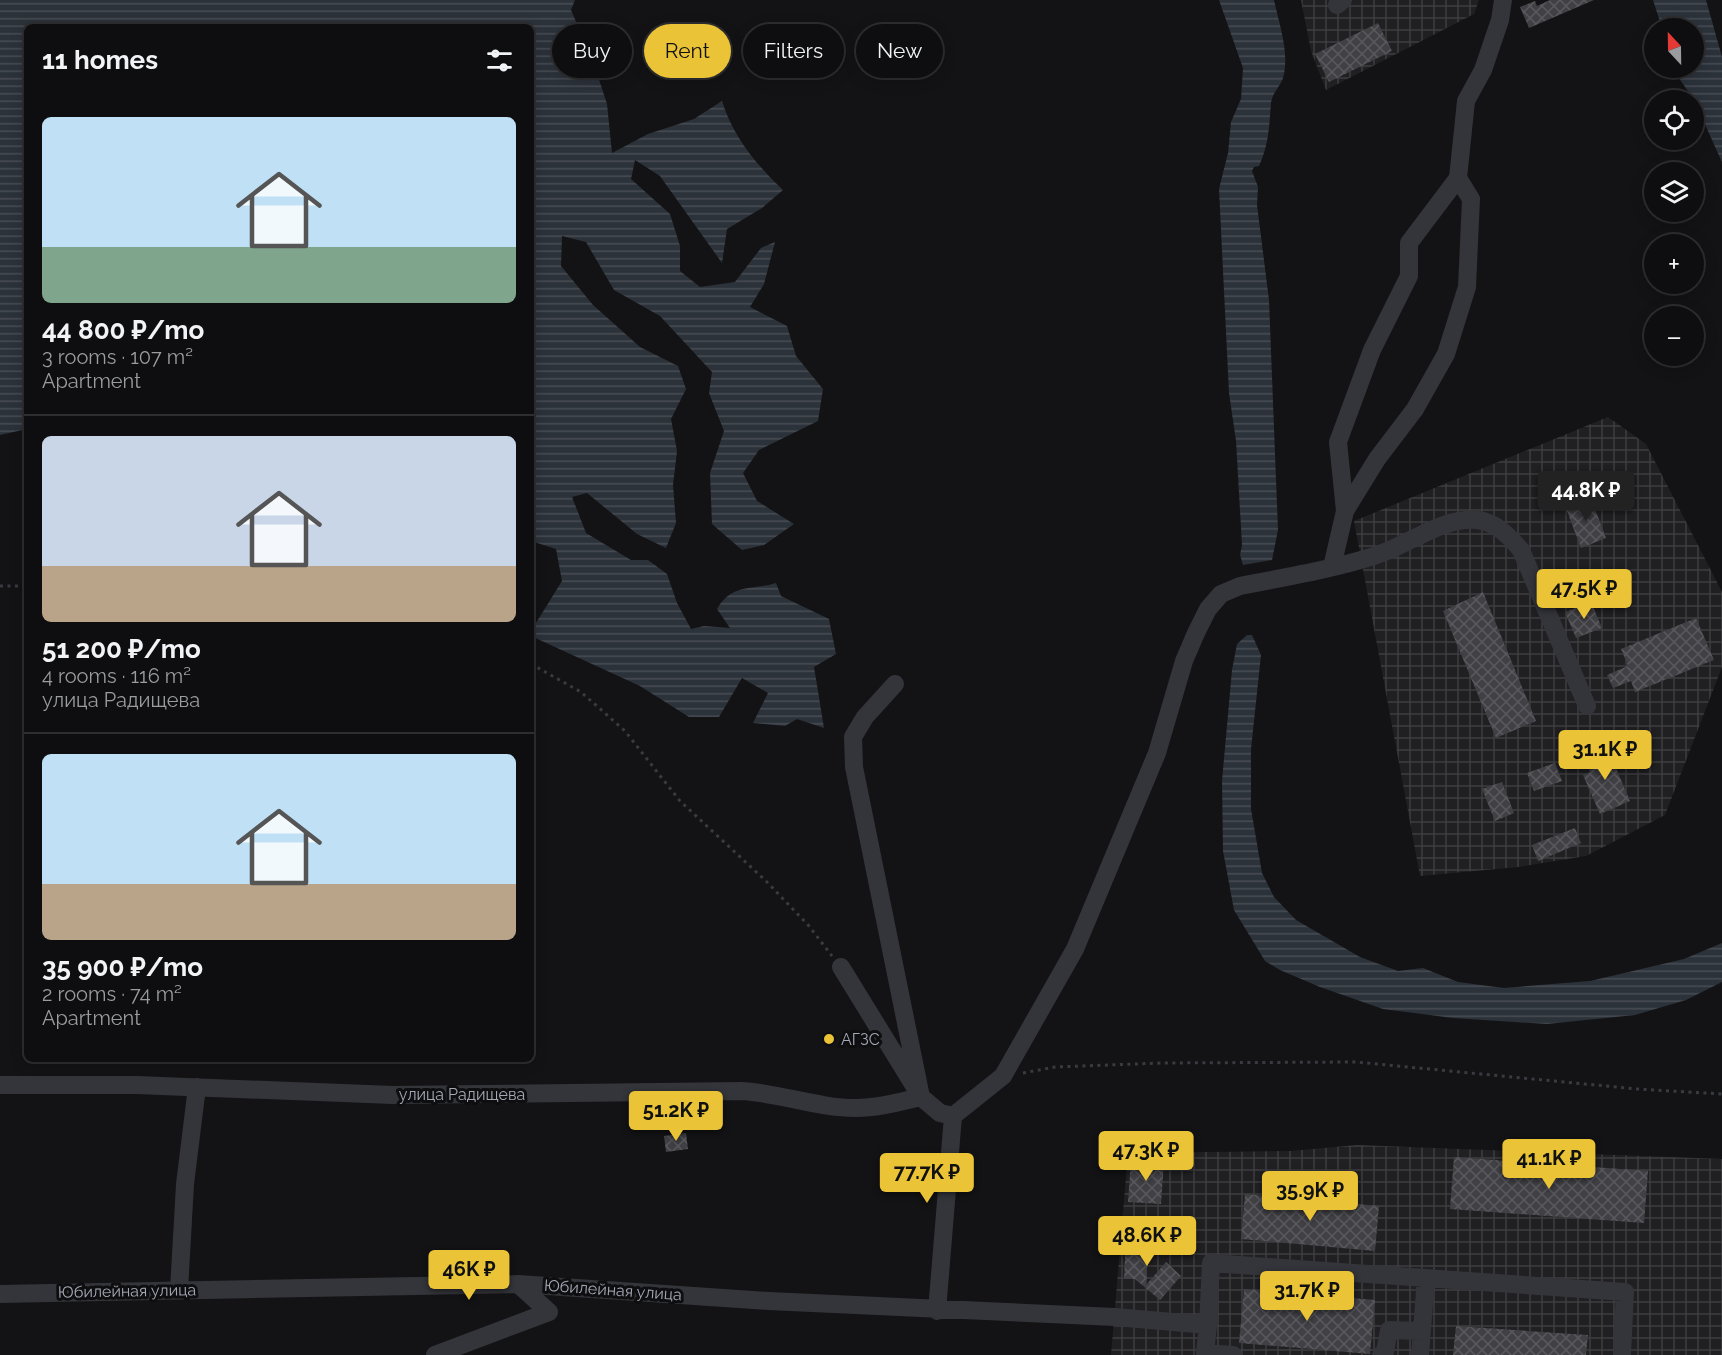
<!DOCTYPE html>
<meta charset="utf-8">
<style>
body{margin:0;font-family:Raleway,sans-serif;background:#171719;color:#f1f3f6;height:100vh;display:flex;flex-direction:column;font-size:22px;white-space:nowrap}
*{box-sizing:border-box;margin:0}
p{font-size:20px;color:#9b9c9f}
.icon{flex:none;width:33px;height:33px;fill:none;stroke:currentColor;stroke-width:2;stroke-linecap:round;stroke-linejoin:round}
.map{position:relative;flex:1;overflow:hidden}
.details{position:absolute;left:24px;top:24px;width:510px;height:1038px;display:flex;flex-direction:column;background:#0e0e10;border-radius:9px;box-shadow:0 3px 15px #0003,0 0 0 2px #2e2e30}
.details>*{flex:none}
.top-card{position:absolute;left:552px;top:24px;width:570px;height:54px;display:flex;gap:12px}
.needle{width:39px;rotate:338deg}
.controls{position:absolute;left:1644px;top:18px;display:grid;gap:12px}
.controls a{display:grid;place-items:center;width:60px;height:60px;border-radius:50%;background:#0e0e10;box-shadow:0 3px 15px #0003,0 0 0 2px #2e2e30;font-size:30px}
.price{position:absolute;translate:-50% -51px;padding:0 14px;border-radius:6px;background:#eac436;color:#111;font-size:20px;line-height:39px;filter:drop-shadow(0 2px 3px #0008)}
.price::after{content:'';position:absolute;left:50%;top:36px;width:18px;height:14px;margin-left:-9px;background:inherit;clip-path:polygon(0 0,100% 0,50% 100%)}
.price.selected{background:#222;color:#fff}
ul{padding:0;list-style:none}
li{display:grid;align-content:center;gap:12px;height:318px;padding:0 18px}
li+li{border-top:2px solid #2e2e30}
li span{display:grid;place-items:center;height:186px;border-radius:9px;color:#555}
li>.icon{margin-inline-start:auto}
span .icon{width:108px;height:108px;fill:#fffc;stroke-width:1}
li b{font-size:26px}
h2{display:flex;justify-content:space-between;align-items:center;height:72px;padding:0 18px;font-size:26px}
.tag{padding:0 21px;border-radius:27px;background:#0e0e10;box-shadow:0 3px 15px #0003,0 0 0 2px #2e2e30;font-size:21px;line-height:54px}
.tag.selected{background:#eac436;color:#111}
.map>svg:first-child{display:block}
</style>
<div class="map">
<svg width="1722" height="1355" viewBox="0 0 1722 1355">
<defs>
<pattern id="industrial-grid" width="8" height="8" patternUnits="userSpaceOnUse" patternTransform="scale(1.5)"><rect width="8" height="8" fill="#201f22"/><path d="M0 4h8M4 0v8" fill="none" stroke="#3d3d40"/></pattern>
<pattern id="water-rules" width="6" height="5" patternUnits="userSpaceOnUse" patternTransform="scale(1.5)"><rect width="6" height="5" fill="#2c323a"/><path d="M0 2.5h6" fill="none" stroke="#484d54"/></pattern>
<pattern id="building-cross-hatch" width="8" height="8" patternUnits="userSpaceOnUse" patternTransform="scale(1.5)"><rect width="8" height="8" fill="#404045"/><path d="M0 0l8 8M0 8l8-8" fill="none" stroke="#59595e"/></pattern>
</defs>
<rect width="100%" height="100%" fill="#131315"/>
<path fill="url(#industrial-grid)" d="M1301,0H1479L1474,14L1326,90L1311,51Z
M1608,417L1646,444L1722,592V667L1665,815L1586,856L1518,867L1420,876L1354,521Z
M1357,1145L1722,1159V1355H1111L1128,1153L1291,1151Z"/>
<path fill="url(#water-rules)" d="M0,0H575L571,10L594,64L607,104L612,153L648,134L694,119L722,101C733,137 756,164 783,190L762,208L727,229L722,263L660,176L635,160L631,179L670,214L680,246V271L700,287L735,282L761,248L775,242L764,284L750,307L787,326L796,356L823,389L818,421L759,450L743,473L757,501L794,524L764,545L742,550L712,524L710,473L724,431L709,393L712,372L660,316L614,290L586,242L562,236L561,266L593,305L640,347L678,366L686,389L671,419L677,451L673,485L676,523L666,548L637,534L587,493L572,497L586,533L631,560H648L667,574L677,603L691,629L704,626L730,628L717,609C733,583 750,591 776,583L781,596L829,619L836,654L814,667L824,728L797,719L785,726L753,723L768,693L742,678L719,717H689L640,686L531,636V631L562,581L556,549L531,541V27H27V429L0,435Z
M1219,0H1274C1279,24 1290,53 1283,78C1280,87 1272,93 1271,103C1269,127 1269,144 1259,166L1254,167L1252,171L1258,187L1257,205L1269,300L1278,530L1272,560L1243,565L1240,555L1242,545L1236,441L1229,393L1219,189L1228,153L1231,122L1241,99L1243,68Z
M1653,0H1706L1722,57V162L1694,100L1672,68H1694V28H1662Z
M1247,635H1252L1261,655L1251,749V809L1262,873L1274,897L1296,920L1360,957L1398,971L1423,968L1458,982L1504,988L1590,981L1684,959L1722,943V982L1686,1000L1635,1015L1547,1024L1453,1018L1383,1009L1320,987L1280,970L1265,961L1234,910L1223,851L1222,781L1232,670L1237,644Z"/>
<path fill="url(#building-cross-hatch)" d="M1550,0H1594L1529,28L1520,7L1535,1L1537,6Z
M1378,23L1392,51L1329,82L1315,54Z
M1590,496L1606,538L1581,548L1565,506Z
M1483,592L1536,721L1496,738L1443,611Z
M1591,602L1602,628L1576,638L1565,612Z
M1696,618L1714,660L1635,692L1631,681L1613,688L1607,675L1628,666L1621,649Z
M1606,745L1630,801L1600,814L1583,775L1591,772L1584,755Z
M1555,763L1562,781L1534,791L1527,773Z
M1502,782L1514,813L1495,821L1482,789Z
M1575,828L1581,843L1538,861L1532,845Z
M686,1133L688,1149L666,1152L664,1136Z
M1454,1157L1648,1171L1644,1223L1450,1209Z
M1131,1160L1164,1162L1161,1204L1128,1202Z
M1245,1194L1379,1206L1375,1251L1241,1239Z
M1126,1235L1149,1237L1146,1285L1166,1262L1181,1276L1160,1300L1135,1279H1124Z
M1244,1289L1375,1300L1370,1354L1239,1343Z
M1456,1326L1588,1335L1586,1355H1453Z"/>
<g fill="none" stroke-linecap="round" stroke-linejoin="round">
<path stroke="#3a3b41" stroke-width="3" stroke-dasharray="3 4.5" stroke-linecap="butt" d="M0,586H27
M531,664L581,692L625,731L680,801L767,882L809,926L832,956
M1023,1073L1055,1067L1162,1063L1356,1062L1637,1089L1722,1094"/>
<path stroke="#34353a" stroke-width="18" d="M1337,5L1343,0
M1345,511L1338,442L1372,350L1409,276V243L1458,178L1466,101L1483,70L1500,20L1503,0
M1332,567L1345,511L1377,459L1415,409L1446,354L1467,287L1471,199L1458,178
M895,684L865,717L853,737L854,767L921,1097
M841,967L921,1097L940,1113L953,1116L937,1311
M0,1085H137L393,1095L741,1091C780,1093 817,1108 856,1108C878,1108 899,1102 921,1097
M953,1116L1003,1076L1075,949L1157,753L1184,661L1196,633L1208,609L1221,594L1240,586C1285,577 1330,570 1374,556C1408,546 1440,517 1477,520C1496,522 1509,536 1521,550L1587,706
M179,1290L185,1184L197,1087
M0,1294L518,1284L769,1301L1115,1317L1208,1325L1211,1263L1625,1292L1622,1355
M1208,1325L1205,1353L1233,1355
M435,1355L549,1312L518,1284
M1381,1355L1385,1352L1389,1330L1422,1331
M1420,1355L1426,1278"/>
</g>
<circle fill="#eac436" stroke="#0e0e10" stroke-width="2" cx="829" cy="1039" r="6"/>
<g text-anchor="middle" dominant-baseline="central" stroke-width="6" stroke-linejoin="round" paint-order="stroke">
<g font-size="16" fill="#a5a8b5" stroke="#0e0e10" text-anchor="start">
<text x="841" y="1039">АГЗС</text>
</g>
<g font-size="16" fill="#a5a8b5" stroke="#0e0e10">
<text x="462" y="1094">улица Радищева</text>
<text transform="translate(613 1290) rotate(4)">Юбилейная улица</text>
<text transform="translate(127 1291) rotate(-1)">Юбилейная улица</text>
</g>
</g>
</svg>
<div class="controls">
<a><svg class="needle" viewBox="-14 -14 28 28"><path d="M0-13l5 13h-10z" fill="#e53935"/><path d="M0 13l5-13h-10z" fill="#9b9c9f"/></svg></a>
<a><svg class="icon" aria-label="locate" viewBox="0 0 24 24"><circle cx="12" cy="12" r="6"/><path d="M12 2v4M12 18v4M2 12h4M18 12h4"/></svg></a>
<a><svg class="icon" aria-label="layers" viewBox="0 0 24 24"><path d="M12 4l9 5-9 5-9-5zM3 14l9 5 9-5"/></svg></a>
<a>+</a>
<a>−</a>
</div>
<b class="price selected" style="left:1586px;top:522px">44.8K ₽</b>
<b class="price" style="left:1584px;top:620px">47.5K ₽</b>
<b class="price" style="left:1605px;top:781px">31.1K ₽</b>
<b class="price" style="left:676px;top:1142px">51.2K ₽</b>
<b class="price" style="left:1146px;top:1182px">47.3K ₽</b>
<b class="price" style="left:1549px;top:1190px">41.1K ₽</b>
<b class="price" style="left:927px;top:1204px">77.7K ₽</b>
<b class="price" style="left:1310px;top:1222px">35.9K ₽</b>
<b class="price" style="left:1147px;top:1267px">48.6K ₽</b>
<b class="price" style="left:469px;top:1301px">46K ₽</b>
<b class="price" style="left:1307px;top:1322px">31.7K ₽</b>
<div class="top-card">
<a class="tag">Buy</a>
<a class="tag selected">Rent</a>
<a class="tag">Filters</a>
<a class="tag">New</a>
</div>
<section class="details">
<h2>11 homes<svg class="icon" aria-label="filters" viewBox="0 0 24 24"><path d="M4 7h16M4 17h16"/><circle cx="9" cy="7" r="2"/><circle cx="15" cy="17" r="2"/></svg></h2>
<ul>
<li><span style="background:linear-gradient(#bfe0f5 70%,#7fa58c 0)"><svg class="icon" aria-label="home" viewBox="0 0 24 24"><path d="M3 11l9-7 9 7M6 9v11h12V9"/></svg></span><div><b>44 800 ₽/mo</b><p>3 rooms · 107 m²</p><p>Apartment</p></div></li>
<li><span style="background:linear-gradient(#c9d6e8 70%,#b9a48a 0)"><svg class="icon" aria-label="home" viewBox="0 0 24 24"><path d="M3 11l9-7 9 7M6 9v11h12V9"/></svg></span><div><b>51 200 ₽/mo</b><p>4 rooms · 116 m²</p><p>улица Радищева</p></div></li>
<li><span style="background:linear-gradient(#bfe0f5 70%,#b9a48a 0)"><svg class="icon" aria-label="home" viewBox="0 0 24 24"><path d="M3 11l9-7 9 7M6 9v11h12V9"/></svg></span><div><b>35 900 ₽/mo</b><p>2 rooms · 74 m²</p><p>Apartment</p></div></li>
</ul>
</section>
</div>
